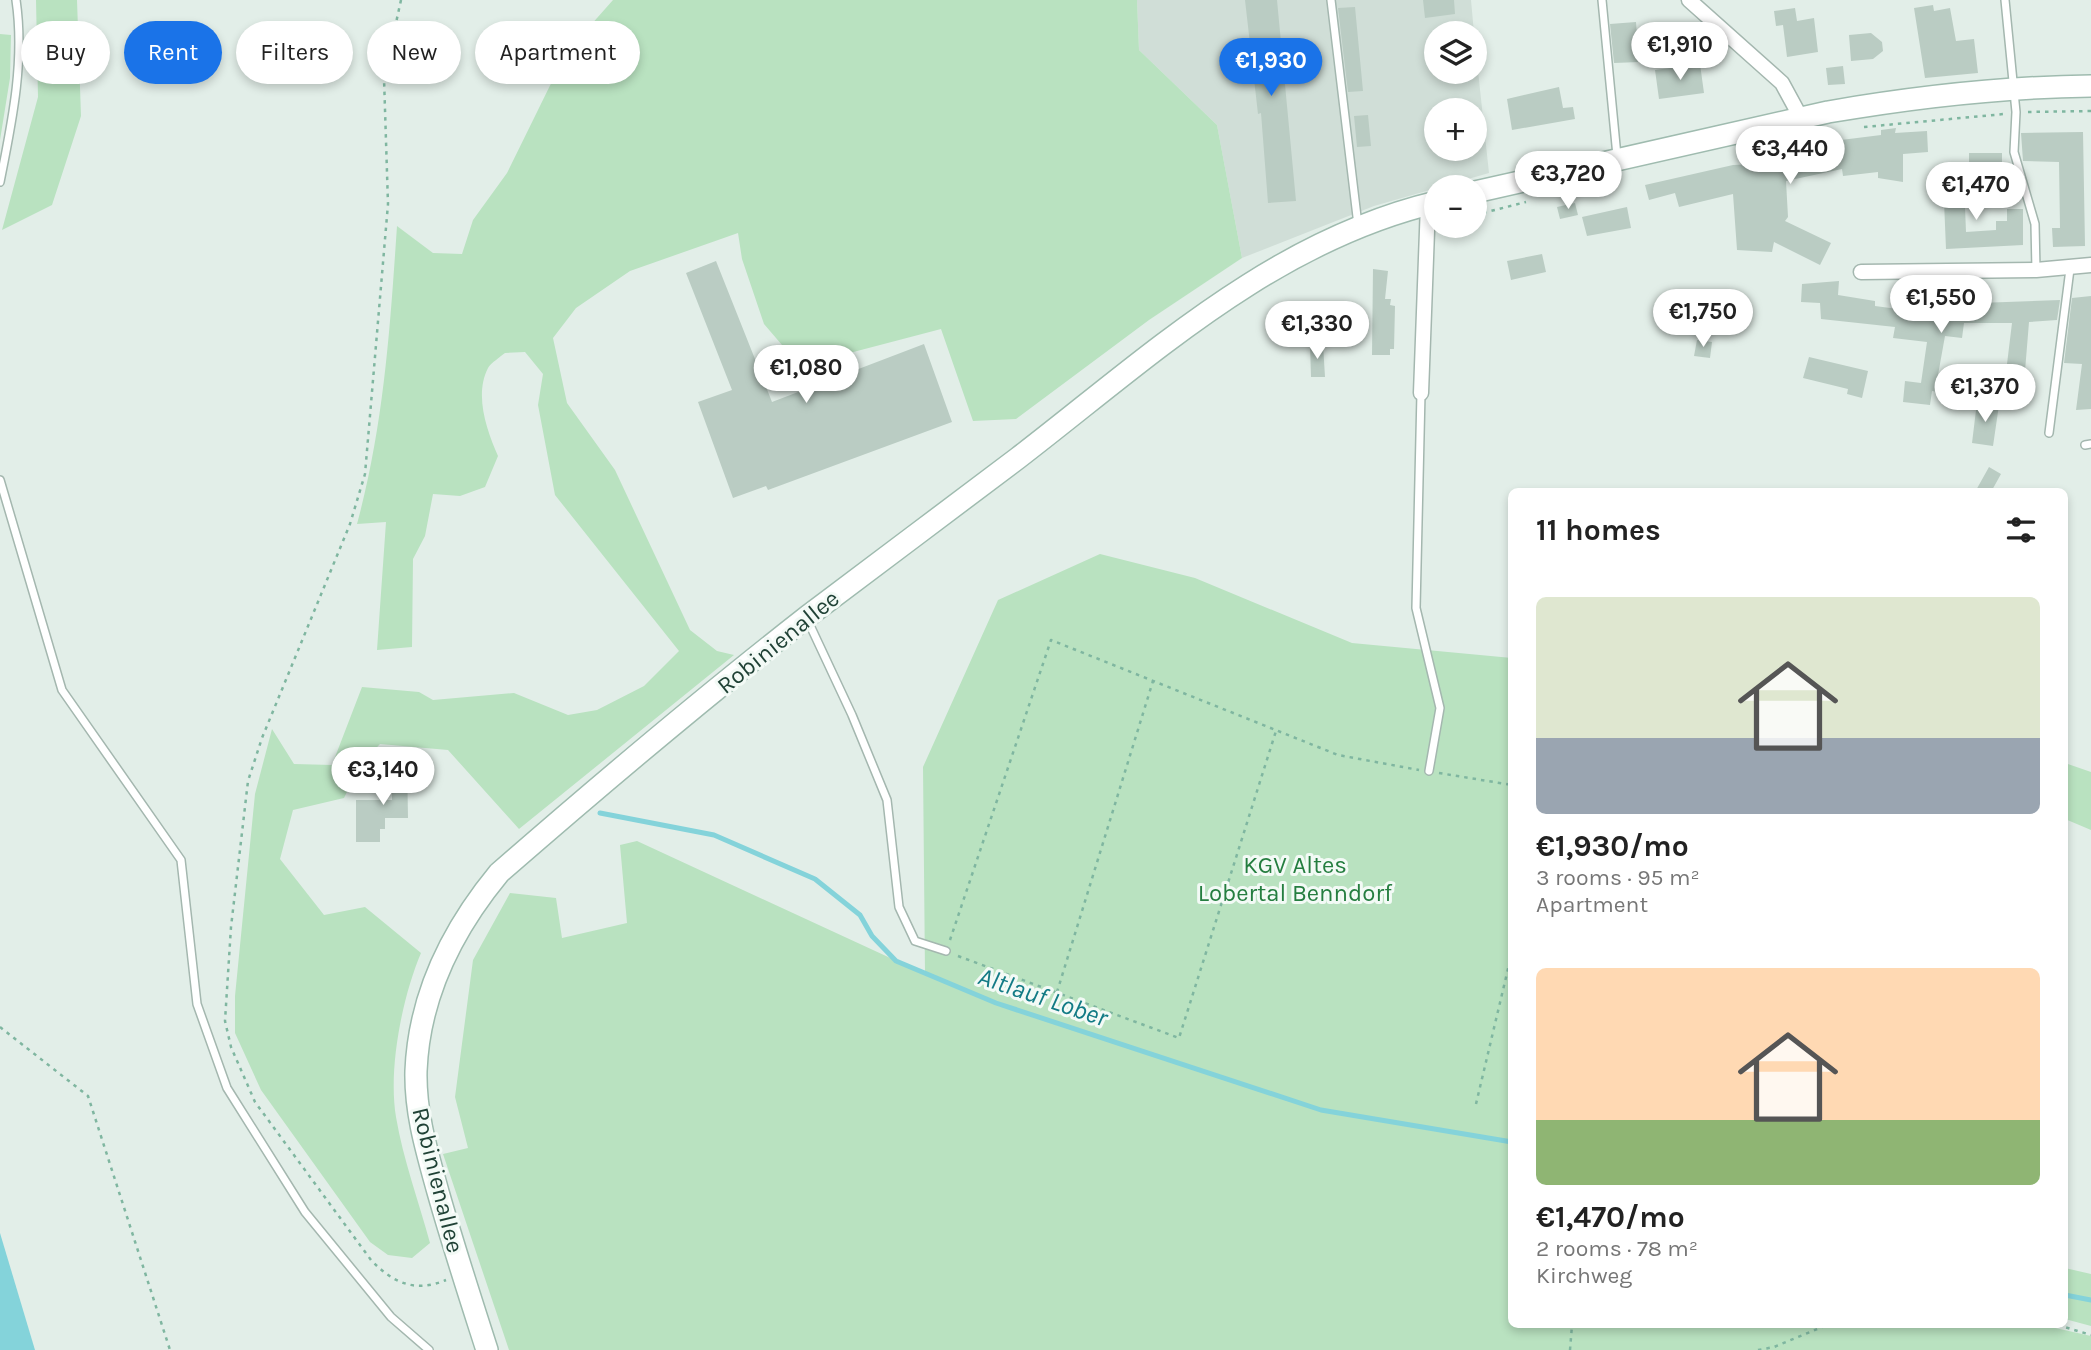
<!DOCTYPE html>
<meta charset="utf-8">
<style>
body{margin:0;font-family:Karla,sans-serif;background:#f2f2f2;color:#222;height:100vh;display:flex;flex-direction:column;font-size:26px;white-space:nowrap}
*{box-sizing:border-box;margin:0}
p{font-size:23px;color:#767676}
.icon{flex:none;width:38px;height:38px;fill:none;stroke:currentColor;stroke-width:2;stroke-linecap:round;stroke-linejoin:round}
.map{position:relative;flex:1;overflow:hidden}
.drawer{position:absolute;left:1508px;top:488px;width:560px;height:840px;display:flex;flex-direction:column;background:#fff;border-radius:10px;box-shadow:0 4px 10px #0003}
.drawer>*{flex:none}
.hud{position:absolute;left:21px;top:21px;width:665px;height:63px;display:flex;gap:14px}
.buttons{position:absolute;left:1424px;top:21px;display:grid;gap:14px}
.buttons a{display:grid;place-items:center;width:63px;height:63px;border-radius:50%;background:#fff;box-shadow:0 4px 10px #0003;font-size:35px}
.price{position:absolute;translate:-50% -60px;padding:0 16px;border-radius:24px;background:#fff;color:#222;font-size:23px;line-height:46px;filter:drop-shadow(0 2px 4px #0008)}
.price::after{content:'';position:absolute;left:50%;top:42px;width:21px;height:16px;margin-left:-10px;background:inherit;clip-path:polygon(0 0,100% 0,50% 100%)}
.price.on{background:#1a73e8;color:#fff}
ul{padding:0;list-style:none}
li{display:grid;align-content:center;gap:14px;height:371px;padding:0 28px}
li span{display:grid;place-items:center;height:217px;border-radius:10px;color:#555}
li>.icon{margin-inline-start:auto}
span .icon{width:126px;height:126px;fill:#fffc;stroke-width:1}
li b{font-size:30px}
h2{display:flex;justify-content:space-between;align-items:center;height:84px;padding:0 28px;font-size:30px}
.pill{padding:0 24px;border-radius:32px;background:#fff;box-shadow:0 4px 10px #0003;font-size:24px;line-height:63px}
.pill.on{background:#1a73e8;color:#fff}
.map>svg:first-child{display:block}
</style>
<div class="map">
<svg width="2091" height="1350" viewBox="0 0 2091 1350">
<rect width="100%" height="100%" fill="#e2eee8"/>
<path fill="#d0ded7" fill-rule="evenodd" d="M1137,0H1471L1474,33H1437V72H1475V43L1489,173L1374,206L1242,258L1217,125L1139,50ZM1437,110H1475V149H1437Z"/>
<path fill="#b9e2c0" d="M36,0H77L81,116L52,205L2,230L38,97Z
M613,0H1137L1139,50L1217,125L1242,258L1149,320L1016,419L973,421L941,329L800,366L764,324L742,259L738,233L630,271L576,308L553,338L567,403L615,470L690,630L717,651L734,655L519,829L448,750L380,744L360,765L344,798L293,810L280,859L324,915L365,907L421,953C402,998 388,1069 396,1117C403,1159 419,1202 430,1243L412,1258L388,1255L370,1242L261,1090L235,1033V996L255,794L272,729L294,764L332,765L362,687L419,692L433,700L514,693L568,715L597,710L644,686L679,651L555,495L538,405L543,374L525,352L505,353C500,357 491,363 488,368C474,395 487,431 498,456L485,487L460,496L433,494L425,536L413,559L412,647L377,650L386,522L357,524C384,424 390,329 397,226L433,253L462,254L473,220L507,173L566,53Z
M0,34L11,35L10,78L0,140Z
M1100,554L1195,578L1352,643L1512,658V1325H2042L2091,1336V1350H509L443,1154L468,1148L455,1097L473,960L510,893L556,898L562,938L627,923L620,845L637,841L925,974L923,767L998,600Z
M2065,763L2091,772V830L2065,819Z
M2065,1268L2091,1274V1326L2065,1319Z"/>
<path fill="#84d3da" d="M0,1233L35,1350H0Z"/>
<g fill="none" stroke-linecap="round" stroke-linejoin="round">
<path stroke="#84d3da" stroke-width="5" d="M600,813L714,835L815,879L860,915L872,936L896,961L996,1003L1321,1110L1512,1142
M2065,1295L2091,1300"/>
</g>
<path fill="#baccc3" d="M1245,0H1277L1296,201L1268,203L1261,113L1258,114Z
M1423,0H1454L1455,14L1425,18Z
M1933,5L1934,11L1950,8L1956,41L1974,39L1978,73L1925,78L1914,8Z
M1355,7L1363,91L1348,92L1338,8Z
M1795,8L1797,21L1814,18L1818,52L1787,57L1783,25L1776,26L1774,11Z
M1636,22L1639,62L1614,63L1610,24Z
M1871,33L1882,42L1883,51L1873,59L1851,61L1849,35Z
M1700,64L1704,93L1659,99L1655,70Z
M1843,66L1845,84L1828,85L1826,68Z
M1559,87L1563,108L1573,107L1575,119L1512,130L1507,99Z
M1368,115L1371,146L1357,147L1354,116Z
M1896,128L1895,133L1927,131L1928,152L1903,154V182L1878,178V172L1843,176L1842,169L1786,181L1788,217L1785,221L1831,243L1820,265L1774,242L1772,252L1737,250L1733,194L1679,207L1675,193L1649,200L1645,185L1733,165L1755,164L1754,160L1779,153L1825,142L1881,135V130Z
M2083,132L2085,246L2053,247L2052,228H2060L2059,162L2023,161L2021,133Z
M1969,153H2002V168H1969Z
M1943,181H1964L1966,232L1996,230V221H2007V209H2023V245L1946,249L1944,201H1937V186H1943Z
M1575,203L1578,215L1560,219L1557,207Z
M1627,207L1631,228L1587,236L1582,217Z
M1542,254L1546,272L1511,280L1507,261Z
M716,261L772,402L924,344L952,422L768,490L766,486L733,498L698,402L732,390L686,273Z
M1373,269L1388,271L1385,299H1391L1390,305L1395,306L1394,349H1390V355H1372Z
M1839,281L1838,295L1875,301V306L1944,315L1946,301L1979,306V303L2060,300L2057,320L2029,322L2022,408L2002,405L2012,323H1964L1962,338L1945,336L1938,375L1979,381L1976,398L1932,391L1930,405L1903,402L1905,381L1921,383L1927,342L1893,338L1895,327L1821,319L1820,303L1801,302L1802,284Z
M2091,296V409L2076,410L2082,364L2064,363L2072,298Z
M1697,340L1712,342L1710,358L1694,356Z
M1323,344L1325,377H1311L1310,345Z
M1809,357L1868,371L1862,398L1847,394L1848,389L1803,378Z
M1977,402L1999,405L1993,446L1972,443Z
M1989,467L2001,474L1991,492H1975Z
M407,760L408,818H385V829H380V842H356V800H392L391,761Z"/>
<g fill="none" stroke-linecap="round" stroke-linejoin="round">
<g stroke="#a4b7af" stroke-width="10">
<path id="lane" d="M1331,0L1358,225
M1602,0L1617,156
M2005,0L2016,112L2014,152L2035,224L2036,270
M0,182C12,122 25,61 16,0
M1421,393L1416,608L1440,708L1429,771
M2049,433L2070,269
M2085,445L2091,444
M0,480L62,690L181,860L197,1004L227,1088L305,1212L391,1317L429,1350
M808,621L852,715L887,800L899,907L915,941L946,951"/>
</g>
<g stroke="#a4b7af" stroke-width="17">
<path id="street" d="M1689,0L1782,83L1801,118
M1861,272L2036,270L2091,265
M1421,393L1428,204"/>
</g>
<g stroke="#9fbbaf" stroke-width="24">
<path id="secondary" d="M1475,192L1828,112C1915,97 2002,87 2091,86
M487,1350C470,1297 453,1245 438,1192C427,1152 415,1113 416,1071C419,996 452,930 499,873C600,785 703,698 808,616C878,563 948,511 1018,458C1148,358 1272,241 1437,202"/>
</g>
<path stroke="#7fb6a0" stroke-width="2.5" stroke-dasharray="3.5 5" stroke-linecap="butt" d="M401,0L384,78L388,204L365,474L350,524L262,738L248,781L231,927L225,1021L231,1047L255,1102L371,1260C393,1283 415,1293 446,1280
M2028,112L2091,111
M1864,127L2004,114
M1475,215L1526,202
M1439,773L1512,785
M950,940L1051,640L1338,755L1419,770
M958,956L1179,1038L1276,731
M1057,992L1153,681
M0,1027L88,1096L170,1350
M1476,1104L1512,952
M2058,1325L2091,1335
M1570,1350L1572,1325
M1758,1350L1774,1347L1827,1325"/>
<use href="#lane" stroke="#fff" stroke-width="7"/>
<use href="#street" stroke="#fff" stroke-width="14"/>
<use href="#secondary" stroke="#fff" stroke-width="21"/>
</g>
<g text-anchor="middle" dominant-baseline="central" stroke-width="6" stroke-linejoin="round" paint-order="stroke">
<g font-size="24" fill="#204236" stroke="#f3faf6">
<text transform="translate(778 642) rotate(-39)">Robinienallee</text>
<text transform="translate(438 1180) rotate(76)">Robinienallee</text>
</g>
<g font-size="24" fill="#257e40" stroke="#f3faf6">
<text x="1295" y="865">KGV Altes<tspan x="1295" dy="28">Lobertal Benndorf</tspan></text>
</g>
<g font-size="26" font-style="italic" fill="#127b85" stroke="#f3faf6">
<text transform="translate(1043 997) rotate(19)">Altlauf Lober</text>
</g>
</g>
</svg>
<div class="buttons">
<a><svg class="icon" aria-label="layers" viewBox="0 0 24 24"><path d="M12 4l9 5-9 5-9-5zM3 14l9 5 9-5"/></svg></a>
<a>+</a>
<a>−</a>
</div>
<b class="price" style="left:1680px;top:82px">€1,910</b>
<b class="price on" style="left:1271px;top:98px">€1,930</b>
<b class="price" style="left:1790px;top:186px">€3,440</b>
<b class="price" style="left:1568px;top:211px">€3,720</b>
<b class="price" style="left:1976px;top:222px">€1,470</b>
<b class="price" style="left:1941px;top:335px">€1,550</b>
<b class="price" style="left:1703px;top:349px">€1,750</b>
<b class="price" style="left:1317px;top:361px">€1,330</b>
<b class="price" style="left:806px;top:405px">€1,080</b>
<b class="price" style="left:1985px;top:424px">€1,370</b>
<b class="price" style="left:383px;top:807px">€3,140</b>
<div class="hud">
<a class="pill">Buy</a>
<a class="pill on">Rent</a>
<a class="pill">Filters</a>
<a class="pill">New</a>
<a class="pill">Apartment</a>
</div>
<section class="drawer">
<h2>11 homes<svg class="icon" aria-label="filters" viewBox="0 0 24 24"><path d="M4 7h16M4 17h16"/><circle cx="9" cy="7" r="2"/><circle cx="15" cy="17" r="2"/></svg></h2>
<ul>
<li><span style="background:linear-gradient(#dfe7d0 65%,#9aa5b1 0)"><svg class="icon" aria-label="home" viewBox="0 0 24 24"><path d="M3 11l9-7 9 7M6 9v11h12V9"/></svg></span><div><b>€1,930/mo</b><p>3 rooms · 95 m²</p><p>Apartment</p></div></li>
<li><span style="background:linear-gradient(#ffd9b3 70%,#8fb573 0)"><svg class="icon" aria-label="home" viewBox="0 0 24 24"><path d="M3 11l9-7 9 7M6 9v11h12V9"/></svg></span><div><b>€1,470/mo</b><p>2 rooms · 78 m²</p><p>Kirchweg</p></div></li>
</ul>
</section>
</div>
